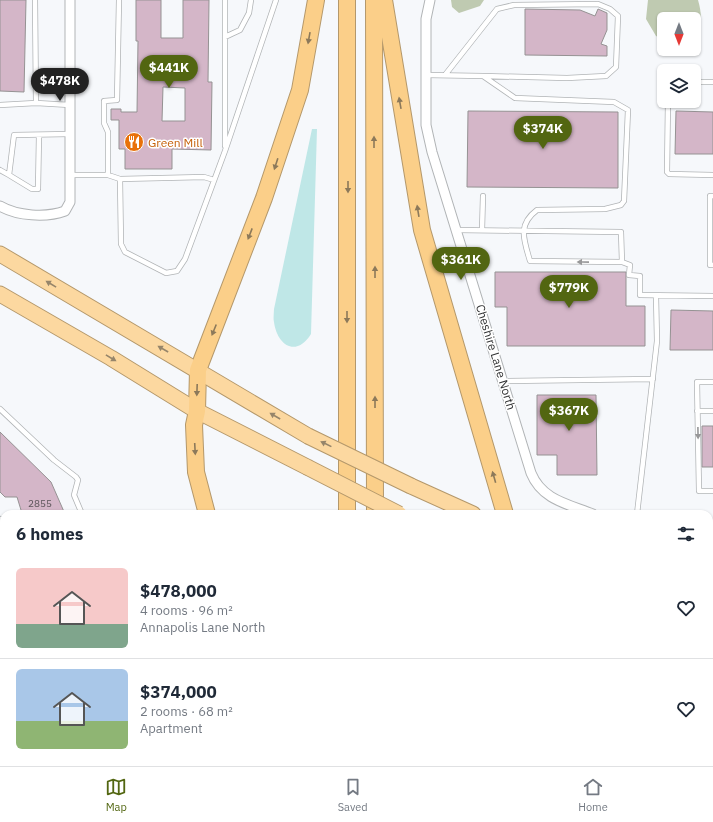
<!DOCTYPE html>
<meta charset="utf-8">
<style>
body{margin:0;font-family:"IBM Plex Sans",sans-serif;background:#f6f6f7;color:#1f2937;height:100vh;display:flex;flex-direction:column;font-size:15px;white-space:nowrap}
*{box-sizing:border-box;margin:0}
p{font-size:13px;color:#747a83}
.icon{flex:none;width:22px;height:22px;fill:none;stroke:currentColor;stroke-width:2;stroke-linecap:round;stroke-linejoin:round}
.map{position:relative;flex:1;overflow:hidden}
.details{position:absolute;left:0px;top:510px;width:713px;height:256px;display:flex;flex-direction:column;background:#fff;border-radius:12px 12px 0 0;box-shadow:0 1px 3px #0004}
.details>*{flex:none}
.needle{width:26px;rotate:180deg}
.tools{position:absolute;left:657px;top:12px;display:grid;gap:8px}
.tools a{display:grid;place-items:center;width:44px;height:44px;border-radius:6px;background:#fff;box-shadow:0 1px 3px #0004;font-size:20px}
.price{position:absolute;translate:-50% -34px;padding:0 9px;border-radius:14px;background:#526611;color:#fff;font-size:13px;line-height:26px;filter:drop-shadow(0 1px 2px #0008)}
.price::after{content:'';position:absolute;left:50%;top:24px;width:12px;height:9px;margin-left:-6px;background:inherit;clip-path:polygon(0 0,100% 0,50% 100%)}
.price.active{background:#222;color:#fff}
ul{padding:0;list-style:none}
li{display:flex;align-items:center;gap:12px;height:100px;padding:0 16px}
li+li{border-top:1px solid #e0e1e3}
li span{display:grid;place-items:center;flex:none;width:112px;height:80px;border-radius:6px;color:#555}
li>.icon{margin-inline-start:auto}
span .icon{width:48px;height:48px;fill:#fffc;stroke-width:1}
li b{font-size:17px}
h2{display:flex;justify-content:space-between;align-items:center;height:48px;padding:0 16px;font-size:17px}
.dock{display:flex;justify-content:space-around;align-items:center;height:56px;border-top:1px solid #e0e1e3;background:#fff;font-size:11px;color:#747a83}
.dock a{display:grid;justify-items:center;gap:2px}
.dock .active{color:#526611}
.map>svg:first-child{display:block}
</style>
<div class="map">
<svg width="713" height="766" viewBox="0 0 713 766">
<rect width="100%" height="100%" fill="#f6f8fb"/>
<path fill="#bfcab1" d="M451,0H484L480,6L459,13L452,7Z
M648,0H698C702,14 703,27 694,40V19H664V40L656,36L646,19Z"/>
<path fill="#bfe7e7" d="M312,129H317L311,334C296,358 277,345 274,322C273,318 274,313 274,309Z"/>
<path fill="#d4b6c8" stroke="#959293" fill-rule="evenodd" d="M0,0H26L24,92L0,91Z
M136,0H161V38H183V0H209L208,82H212L211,150L172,149V169H125V149H119V120H111V109H121V112H137L138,41H136ZM163,87L185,88V121H162Z
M525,9L580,10L595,16L598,9L607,13V30L601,44L607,46V56L525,55Z
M468,111L618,112V188L467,187Z
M676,111L713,112V154H675Z
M495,272H626V306H645V346H507V307H495Z
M671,310L713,311V350H670Z
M537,395H596L597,475H557V455H537Z
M702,426H713V467H702Z
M0,432L51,482L65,514H19L21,510L17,497H5L0,492Z"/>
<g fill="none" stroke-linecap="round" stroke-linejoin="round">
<g stroke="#b1b4b6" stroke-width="6">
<path id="service" d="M35,0L36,103
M225,0V146
M225,37L240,30L249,13L251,0
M426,75L483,76L515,98L614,102L628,110L624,201L621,205L605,209L537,210C517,225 524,240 530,261L622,262
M445,75L497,9L514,5L598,4L610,9L618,16L616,67L606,76L567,78L483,76
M694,82H713
M668,101L667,172L669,174L713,175
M0,105L36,103L70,105
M39,135L38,189H32L9,175L14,135L70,134
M0,170L9,175
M70,175H108L120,179L121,244L125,252L166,273L177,271L185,259L225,151L276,0
M108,175V132L104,123V101L117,100L119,0
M120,179L204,177L214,180
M713,196H710V265H713
M457,230L621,232L622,262L630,265L629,275L640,276V295L713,296
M482,230L483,196
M503,381L653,379
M713,382H697L699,491H713
M0,409L54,460L76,477L78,480L74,495L82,514
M697,411H713
M637,514L657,341L656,296
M0,519L4,526
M709,544L710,540L713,539
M0,562L4,571
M0,677L4,676
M612,762L622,766
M534,766L535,762
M678,766L679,762"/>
</g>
<g stroke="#b1b4b6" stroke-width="11">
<path id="minor" d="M430,0L426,19V125L432,152L531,473C542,500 568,504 593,514
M0,206C17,216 46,218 65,211L70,202V0
M709,560L713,562"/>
</g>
<g stroke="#b4986b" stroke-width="16">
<path id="primary" d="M709,609L713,611
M709,647L713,648"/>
</g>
<g stroke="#b4986b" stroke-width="17">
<path id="trunk" d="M0,254L308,436
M0,294L111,358L197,411L307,467
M411,486L473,514"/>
</g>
<g stroke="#b4986b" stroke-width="18">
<path id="motorway" d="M374,0L375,514
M384,0L422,230L505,514
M207,514L196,472L194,425L197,411L198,370L264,198L300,90L316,0
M347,514V0
M303,762L305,766
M346,762V766
M375,766V762
M432,766L433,762"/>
</g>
<use href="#service" stroke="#fff" stroke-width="4.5"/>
<use href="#minor" stroke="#fff" stroke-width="9"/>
<use href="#primary" stroke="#fde2b8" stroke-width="14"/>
<use href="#trunk" stroke="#fcd8a0" stroke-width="15"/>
<use href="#motorway" stroke="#fbcf89" stroke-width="16"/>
<g stroke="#b4986b" stroke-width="17" stroke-linecap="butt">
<path id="trunk-bridge" d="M308,436L411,486
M307,467L399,514"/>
</g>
<use href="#trunk-bridge" stroke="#fcd8a0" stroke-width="15"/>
</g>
<defs><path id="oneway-solid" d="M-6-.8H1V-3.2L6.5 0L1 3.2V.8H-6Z"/></defs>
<g fill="#8c795a">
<use href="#oneway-solid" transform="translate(309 38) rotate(100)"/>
<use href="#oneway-solid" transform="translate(400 103) rotate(-100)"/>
<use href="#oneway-solid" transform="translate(374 142) rotate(-90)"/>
<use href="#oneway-solid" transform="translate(276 164) rotate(108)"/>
<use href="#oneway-solid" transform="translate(348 187) rotate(90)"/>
<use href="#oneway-solid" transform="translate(418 211) rotate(-99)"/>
<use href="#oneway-solid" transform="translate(250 234) rotate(111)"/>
<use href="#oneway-solid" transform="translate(375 272) rotate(-90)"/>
<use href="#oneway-solid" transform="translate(347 317) rotate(90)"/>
<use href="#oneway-solid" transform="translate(214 330) rotate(112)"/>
<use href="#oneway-solid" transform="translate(197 390) rotate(92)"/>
<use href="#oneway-solid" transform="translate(375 402) rotate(-90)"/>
<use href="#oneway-solid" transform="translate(195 449) rotate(87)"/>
<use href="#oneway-solid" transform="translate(494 477) rotate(-106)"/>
</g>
<g fill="#989899">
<use href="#oneway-solid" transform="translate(583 262) rotate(-179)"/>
<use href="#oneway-solid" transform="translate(698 433) rotate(89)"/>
</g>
<g fill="#96856a">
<use href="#oneway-solid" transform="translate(51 284) rotate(-149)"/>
<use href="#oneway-solid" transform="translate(163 349) rotate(-150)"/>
<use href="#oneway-solid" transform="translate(111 358) rotate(31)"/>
<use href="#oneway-solid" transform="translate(275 416) rotate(-150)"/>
<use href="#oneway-solid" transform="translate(326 444) rotate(-154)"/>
</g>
<defs>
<g id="restaurant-disc" transform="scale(1)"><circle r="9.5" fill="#e8710a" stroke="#fff"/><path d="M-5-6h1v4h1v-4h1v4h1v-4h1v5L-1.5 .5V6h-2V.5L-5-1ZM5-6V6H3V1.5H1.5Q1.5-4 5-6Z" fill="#fff"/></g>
</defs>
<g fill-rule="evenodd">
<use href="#restaurant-disc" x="134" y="142"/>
</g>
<g text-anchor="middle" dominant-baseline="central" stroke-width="3" stroke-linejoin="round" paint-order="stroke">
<g font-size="10" fill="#5a5358">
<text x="40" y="503">2855</text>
</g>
<g font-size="12" fill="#c56008" stroke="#fff" text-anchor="start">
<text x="148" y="142">Green Mill</text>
</g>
<g font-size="12" fill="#313233" stroke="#fff">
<text transform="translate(496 357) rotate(73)">Cheshire Lane North</text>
</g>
</g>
</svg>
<div class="tools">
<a><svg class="needle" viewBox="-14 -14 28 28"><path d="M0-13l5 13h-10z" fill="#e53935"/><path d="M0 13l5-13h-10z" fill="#747a83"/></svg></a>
<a><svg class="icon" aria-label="layers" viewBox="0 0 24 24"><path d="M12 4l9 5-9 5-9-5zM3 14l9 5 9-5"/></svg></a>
</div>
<b class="price" style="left:169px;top:89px">$441K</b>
<b class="price active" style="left:60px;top:102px">$478K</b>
<b class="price" style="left:543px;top:150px">$374K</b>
<b class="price" style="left:461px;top:281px">$361K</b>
<b class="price" style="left:569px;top:309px">$779K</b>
<b class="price" style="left:569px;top:432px">$367K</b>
<section class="details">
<h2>6 homes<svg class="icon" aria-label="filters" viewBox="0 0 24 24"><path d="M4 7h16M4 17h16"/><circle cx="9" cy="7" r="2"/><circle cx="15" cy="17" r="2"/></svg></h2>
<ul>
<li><span style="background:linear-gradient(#f6c9c9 70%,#7fa58c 0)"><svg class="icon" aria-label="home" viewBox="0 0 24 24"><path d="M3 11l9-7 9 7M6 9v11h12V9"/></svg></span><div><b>$478,000</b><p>4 rooms · 96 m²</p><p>Annapolis Lane North</p></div><svg class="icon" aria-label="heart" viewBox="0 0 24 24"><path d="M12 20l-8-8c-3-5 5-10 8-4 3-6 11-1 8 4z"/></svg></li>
<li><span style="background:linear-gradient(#a9c7e8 65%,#8fb573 0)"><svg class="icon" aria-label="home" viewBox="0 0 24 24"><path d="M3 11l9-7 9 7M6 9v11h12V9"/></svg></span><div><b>$374,000</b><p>2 rooms · 68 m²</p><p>Apartment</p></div><svg class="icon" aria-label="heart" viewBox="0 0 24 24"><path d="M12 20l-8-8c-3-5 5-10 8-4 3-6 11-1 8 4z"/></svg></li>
</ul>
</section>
</div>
<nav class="dock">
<a class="active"><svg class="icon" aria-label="map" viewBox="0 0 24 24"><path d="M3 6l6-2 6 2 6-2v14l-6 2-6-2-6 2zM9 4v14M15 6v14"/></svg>Map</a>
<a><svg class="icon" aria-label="saved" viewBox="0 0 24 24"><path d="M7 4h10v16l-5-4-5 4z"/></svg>Saved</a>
<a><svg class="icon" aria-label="home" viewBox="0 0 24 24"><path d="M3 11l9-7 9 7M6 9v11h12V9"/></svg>Home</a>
</nav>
